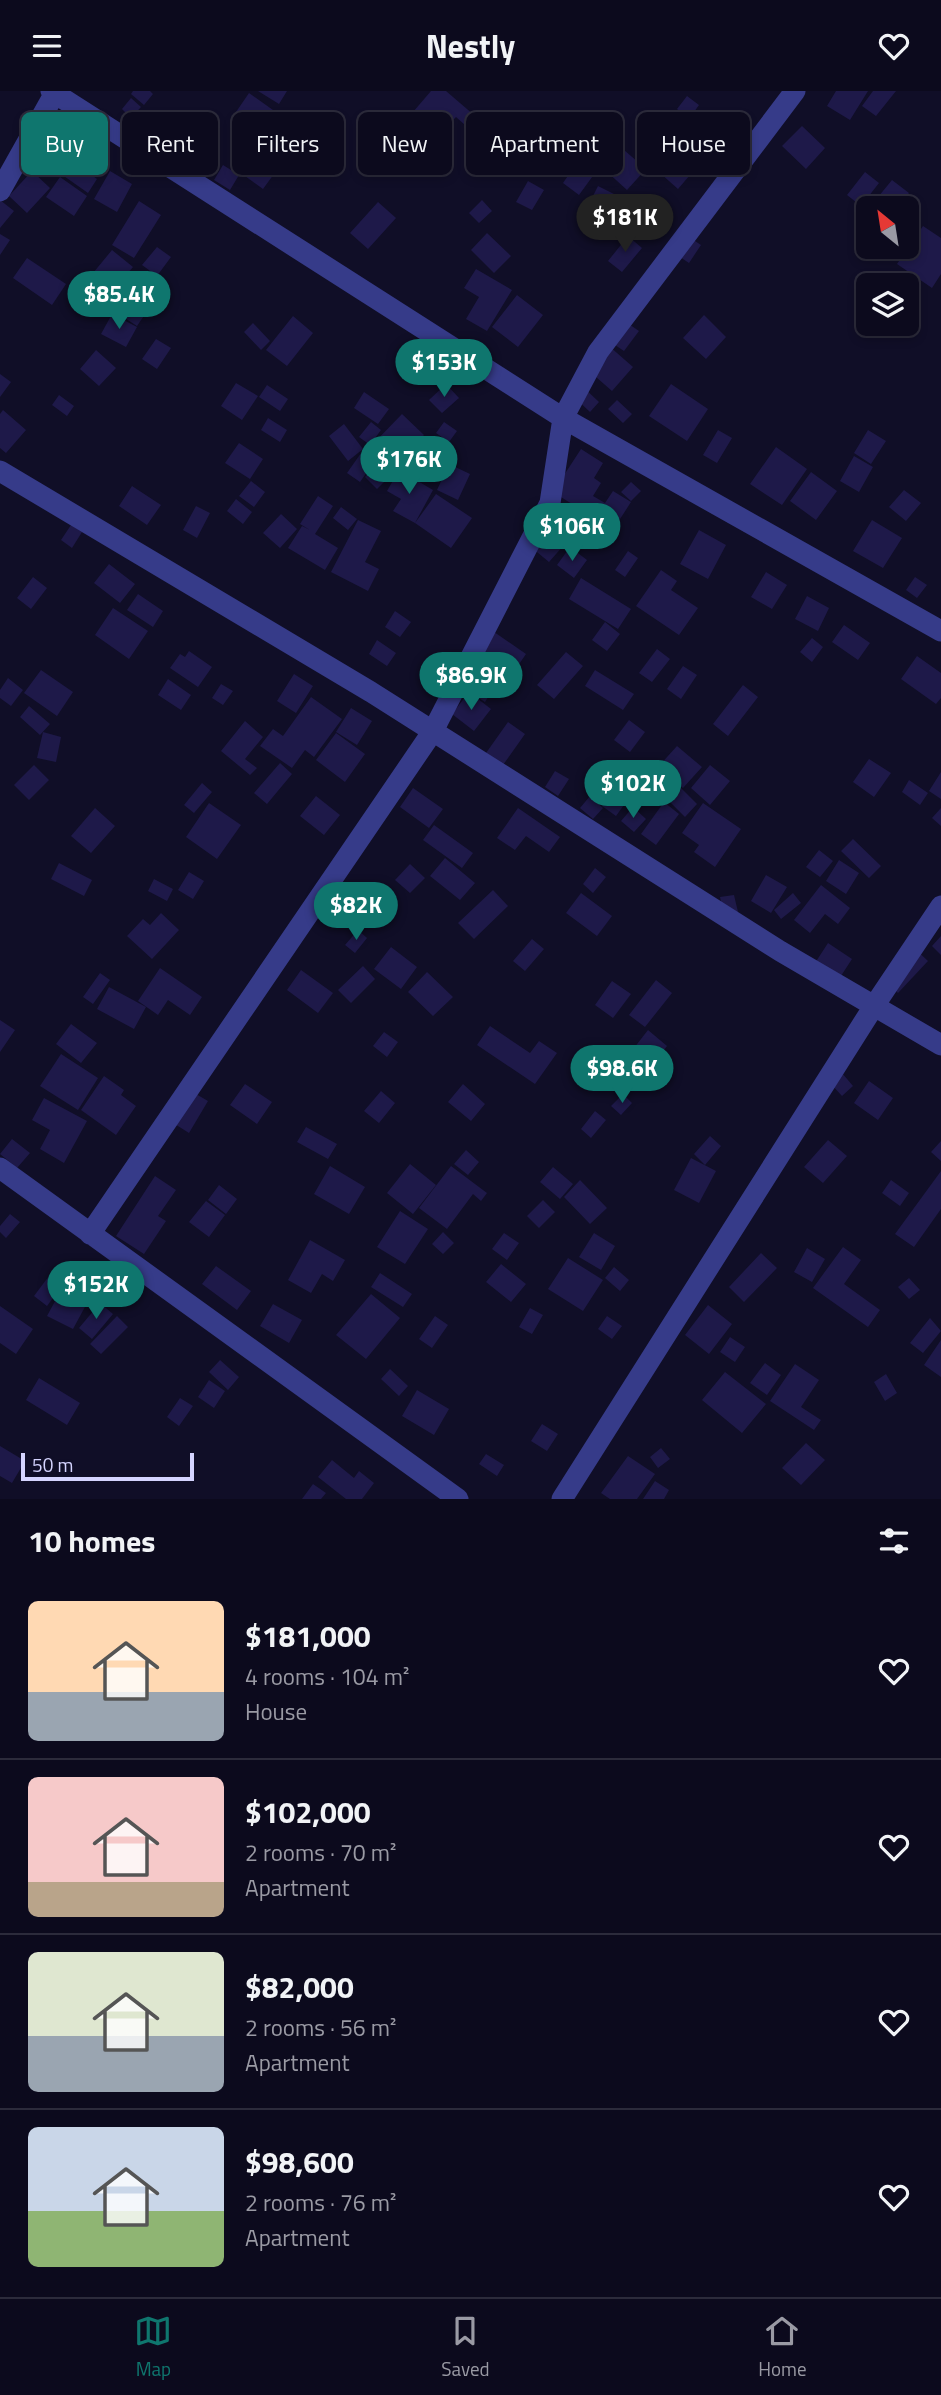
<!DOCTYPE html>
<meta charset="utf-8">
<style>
body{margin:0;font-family:"Titillium Web",sans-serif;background:#1a182a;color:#f1f3f6;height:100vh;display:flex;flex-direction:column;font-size:26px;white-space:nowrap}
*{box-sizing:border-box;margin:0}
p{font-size:23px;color:#9a9aa4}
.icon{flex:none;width:38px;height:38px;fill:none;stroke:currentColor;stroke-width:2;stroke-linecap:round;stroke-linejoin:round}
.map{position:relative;height:1408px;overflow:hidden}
.drawer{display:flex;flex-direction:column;background:#0c0a1d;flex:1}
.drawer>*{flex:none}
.guide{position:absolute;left:21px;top:21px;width:900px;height:63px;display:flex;gap:14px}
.needle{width:46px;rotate:330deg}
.controls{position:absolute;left:856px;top:105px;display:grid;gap:14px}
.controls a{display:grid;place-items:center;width:63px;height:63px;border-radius:10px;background:#0c0a1d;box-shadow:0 4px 10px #0003,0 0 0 2px #2c2b3b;font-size:35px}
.scale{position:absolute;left:21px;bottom:18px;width:173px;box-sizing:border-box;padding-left:7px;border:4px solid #d5d4ff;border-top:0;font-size:19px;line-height:24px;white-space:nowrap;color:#d5d4ff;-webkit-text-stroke:5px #100e27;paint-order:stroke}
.price{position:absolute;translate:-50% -60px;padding:0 16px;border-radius:24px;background:#0f766e;color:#fff;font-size:23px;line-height:46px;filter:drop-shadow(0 2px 4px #0008)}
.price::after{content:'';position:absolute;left:50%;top:42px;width:21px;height:16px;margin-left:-10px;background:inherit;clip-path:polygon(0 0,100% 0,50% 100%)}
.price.active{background:#222;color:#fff}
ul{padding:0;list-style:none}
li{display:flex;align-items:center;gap:21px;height:175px;padding:0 28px}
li+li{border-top:2px solid #2c2b3b}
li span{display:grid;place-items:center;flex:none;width:196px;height:140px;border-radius:10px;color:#555}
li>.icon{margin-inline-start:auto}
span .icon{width:84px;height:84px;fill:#fffc;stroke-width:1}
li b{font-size:30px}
h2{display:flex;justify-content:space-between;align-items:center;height:84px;padding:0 28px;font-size:30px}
.chip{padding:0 24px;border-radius:10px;background:#0c0a1d;box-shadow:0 4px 10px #0003,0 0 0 2px #2c2b3b;font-size:24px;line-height:63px}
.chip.active{background:#0f766e;color:#fff}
header{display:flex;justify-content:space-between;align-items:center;height:91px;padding:0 28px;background:#0c0a1d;font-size:32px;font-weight:700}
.dock{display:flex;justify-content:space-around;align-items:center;height:98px;border-top:2px solid #2c2b3b;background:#0c0a1d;font-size:19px;color:#9a9aa4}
.dock a{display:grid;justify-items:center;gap:4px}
.dock .active{color:#0f766e}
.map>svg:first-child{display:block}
</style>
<header><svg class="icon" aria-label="menu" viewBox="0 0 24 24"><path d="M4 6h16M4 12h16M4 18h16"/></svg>Nestly<svg class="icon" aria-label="heart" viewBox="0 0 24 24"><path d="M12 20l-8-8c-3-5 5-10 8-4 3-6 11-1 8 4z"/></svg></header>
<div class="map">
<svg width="941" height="1408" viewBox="0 0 941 1408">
<rect width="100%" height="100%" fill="#100e27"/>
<path fill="#1e1949" d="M133,0H150L153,3L144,14L131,3Z
M258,0H287L279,13Z
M431,0H446L474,24L465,34L456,26L440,43L413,21Z
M836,0H868L850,29L827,15Z
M873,0H896L876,25L862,15Z
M249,2L280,24L256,58L236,44L247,29L236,21Z
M687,5L699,14L689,28L677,18Z
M131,7L141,16L131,27L122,18Z
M565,24L576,34L566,45L555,34Z
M591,29L618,47L603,69L576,51Z
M802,35L825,57L806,78L782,55Z
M432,39L447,52L437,64L421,51Z
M83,53L98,63L86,80L97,88L88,102L61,83Z
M264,59L282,72L263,98L245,85Z
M624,59L646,78L627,99L605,79Z
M678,61L696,77L678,98L660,82Z
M578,70L595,82L579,104L563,92Z
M223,74L239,84L230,99L214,89Z
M32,80L50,97L27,122L9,105Z
M110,80L132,93L117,121L94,108Z
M865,81L879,92L861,115L847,104Z
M60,86L87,105L74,125L46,106Z
M892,89L909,102L897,117H869Z
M528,90L544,99L532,119L516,111Z
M598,95L620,106L606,134L584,123Z
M0,109L14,120L0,137Z
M482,109L492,120L479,132L469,122Z
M139,110L161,124L134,167L112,154Z
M378,111L396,127L368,158L350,142Z
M868,118V138L858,130Z
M923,135L941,147V183L932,197L897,173Z
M487,142L511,165L494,182L471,159Z
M0,143L10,149L0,164Z
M686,144L701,154L689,172L674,162Z
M628,145L642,157L622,181L608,170Z
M157,156L171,166L157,185L142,174Z
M112,159L133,176L105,210L84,193Z
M27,167L66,193L52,214L13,187Z
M476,178L512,199L487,240L466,228L479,206L464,197Z
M132,192L156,207L137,235L114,220Z
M517,204L543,224L518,256L492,236Z
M112,223L137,236L126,256L101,243Z
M704,224L726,246L706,268L683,247Z
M293,225L313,242L287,275L266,259Z
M623,229L639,240L624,260L609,250Z
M253,232L270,250L261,259L244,241Z
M156,248L171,257L157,278L142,268Z
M609,255L633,276L612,300L588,279Z
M96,259L116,277L99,295L80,278Z
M0,283L11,291L0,306Z
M236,292L258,305L242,329L221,315Z
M446,293L459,307L442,322L429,309Z
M671,293L708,318L687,350L649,325Z
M267,294L288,308L280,320L259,306Z
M582,295L599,311L590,321L573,305Z
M364,301L389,318L378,333L354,317Z
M59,304L74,315L67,325L52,314Z
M617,309L632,323L623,332L608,318Z
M3,319L26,339L6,362L0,357V323Z
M402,323L424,344L395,375L372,354Z
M268,327L287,339L280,351L261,339Z
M371,331L381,339L370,354L359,346Z
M444,331L457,340L449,351L436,342Z
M344,333L363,358L348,370L329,345Z
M718,339L732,347L717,372L703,364Z
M868,339L886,350L871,373L854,362Z
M239,352L263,368L250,388L225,372Z
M366,355L379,364L360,391L347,382Z
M776,356L807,378L782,414L750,393Z
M581,358L603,372L594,387L601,392L593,405L605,412L613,400L631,411L613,439L553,401Z
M429,365L441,372L430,390L419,384Z
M854,365L873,376L859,401L840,390Z
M449,373L470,383L458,409L437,399Z
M375,375L388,387L377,398L365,386Z
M399,379L433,399L415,432L393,420L401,408L387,400Z
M811,381L837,400L816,429L790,410Z
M251,390L265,401L254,416L239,405Z
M631,391L641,400L631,410L621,401Z
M132,395L161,414L147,434L119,415Z
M904,399L921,412L906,430L889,416Z
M436,403L472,427L451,457L415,432Z
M318,405L333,415L315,443L338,457L325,479L288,457L302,435L310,439L300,433Z
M236,408L252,421L243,433L227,420Z
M196,415L210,422L197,447L183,439Z
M341,416L357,428L348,439L333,427Z
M281,423L297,438L280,457L263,442Z
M358,429L381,440L365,471L379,478L368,500L331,481Z
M872,429L902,447L883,477L853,460Z
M71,434L82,441L72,457L61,449Z
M541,435L564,454L549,471L526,452Z
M699,439L726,454L708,488L680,473Z
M570,456L587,469L574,487L557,474Z
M628,460L638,467L625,486L615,479Z
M109,473L135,493L120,512L94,492Z
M661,479L677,490L671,499L698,517L679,544L636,515Z
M766,481L787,494L772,518L751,506Z
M33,486L47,497L31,518L17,507Z
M915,486L927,494L917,507L906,499Z
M581,487L631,518L618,538L569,508Z
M138,503L163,520L153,536L127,519Z
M807,505L829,517L818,540L795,528Z
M113,517L148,540L129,568L95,544Z
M395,520L411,531L400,546L385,536Z
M605,531L620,543L607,560L592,549Z
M844,534L870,552L858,569L832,551Z
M487,536L526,563L511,585L472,558Z
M812,547L823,556L812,571L800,561Z
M377,549L396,562L387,575L369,563Z
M657,558L670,568L652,591L639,582Z
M189,560L212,576L198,596L170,577L180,563L185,566Z
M566,561L583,575L554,608L537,594Z
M917,565L941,582V607L936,613L901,588Z
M683,575L697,584L681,608L667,598Z
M483,578L499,589L485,611L468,600Z
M41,579L73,601L57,625L24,602Z
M595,579L634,603L623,619L585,595Z
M294,583L313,595L296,622L277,610Z
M8,587L23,599L11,615L0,607V599Z
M168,588L191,604L181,619L158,604Z
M221,593L233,600L223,614L212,607Z
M743,594L758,606L728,645L713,633Z
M469,601L491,618L474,640L452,623Z
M311,606L342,628L314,666L305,659L292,677L260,655L273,638L283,645Z
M29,615L50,633L40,644L20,626Z
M351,617L372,630L357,654L336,641Z
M629,629L645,641L630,661L614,649Z
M245,630L263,646L245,668L257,677L250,684L221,660Z
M508,631L525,643L503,674L486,662Z
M43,641L61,646L56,671L37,667Z
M336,642L365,663L345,691L316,669Z
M677,655L702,676L683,697L658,676Z
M869,668L891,682L874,706L853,691Z
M280,672L292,683L267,713L254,702Z
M633,672L647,682L616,725L602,715Z
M34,674L49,689L29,709L14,694Z
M710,674L730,690L710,714L691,697Z
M555,680L569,688L558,705L545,696Z
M941,681V708L929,700Z
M909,689L928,702L920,714L902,701Z
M202,692L212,701L194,722L184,714Z
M680,696L697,713L685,726L667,708Z
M413,697L443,718L429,737L400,716Z
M316,705L340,724L324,744L300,725Z
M590,705L603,717L593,728L580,717Z
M664,711L679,723L656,754L641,743Z
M209,712L241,734L217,768L186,746Z
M703,712L741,738L715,776L694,761L699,754L682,742Z
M633,716L646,728L634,741L621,730Z
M95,717L115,735L91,762L71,745Z
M518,717L560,746L549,761L526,745L515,759L497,747Z
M941,717V735L932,727Z
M434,734L473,762L462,777L423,749Z
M853,748L881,775L869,787L841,760Z
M819,759L833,770L820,786L806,776Z
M445,767L475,792L460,809L430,785Z
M839,769L859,782L846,803L826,790Z
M59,772L92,789L84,805L51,788Z
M410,773L425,787L410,802L395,789Z
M595,777L606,786L593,802L583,793Z
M189,781L204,790L193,808L178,799Z
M766,784L787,796L771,822L751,810Z
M154,788L173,798L167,810L148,800Z
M821,794L850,817L838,833L825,823L810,842L794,829Z
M493,799L508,815L474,848L458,832Z
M581,802L612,825L597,845L566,822Z
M793,802L801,812L781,828L774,819Z
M734,804L738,821L724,824L720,806Z
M161,822L179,839L152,868L127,845L143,828L150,834Z
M358,839L367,847L355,862L345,854Z
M941,845V864L932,855Z
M532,848L544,858L525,880L513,870Z
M828,852L852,868L839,888L815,872Z
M912,855L928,870L898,902L883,887Z
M391,856L417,876L401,898L374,878Z
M363,875L375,888L351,912L338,899Z
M160,877L202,906L190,924L168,909L158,924L138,910Z
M301,879L333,902L318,922L287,899Z
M427,881L453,906L433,925L408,901Z
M100,882L110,889L93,913L83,906Z
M656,889L672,902L645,936L629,924Z
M612,890L631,903L613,927L595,914Z
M109,896L146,916L134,938L97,918Z
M0,929L15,939L0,961Z
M71,933L97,952L81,972L56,953Z
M490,935L530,962L539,950L557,962L535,993L477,954Z
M648,939L667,955L653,973L634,957Z
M384,941L398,951L387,966L373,955Z
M61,963L98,987L78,1019L40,995Z
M842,982L853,995L842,1005L831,993Z
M104,985L124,999L121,1004L136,1015L116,1044L81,1019Z
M869,990L893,1007L878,1029L854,1012Z
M245,993L272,1011L257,1033L230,1014Z
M463,993L485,1013L471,1030L448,1011Z
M189,999L208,1010L189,1042L170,1030Z
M381,1000L395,1012L379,1032L364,1020Z
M623,1003L632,1012L621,1024L611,1015Z
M44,1007L87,1030L64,1072L40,1058L50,1039L32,1029Z
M595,1020L606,1029L591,1047L581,1038Z
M306,1036L337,1053L328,1068L297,1051Z
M710,1045L721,1055L705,1074L694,1063Z
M12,1048L30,1062L17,1077L0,1063Z
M828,1049L847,1065L823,1092L804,1076Z
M941,1050V1070L931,1061Z
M466,1059L479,1071L468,1084L454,1073Z
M691,1067L716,1080L699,1112L674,1099Z
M410,1073L436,1094L413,1123L387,1102Z
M330,1075L365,1096L349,1123L314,1103Z
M451,1075L487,1102L481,1110L473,1103L447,1138L419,1117Z
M553,1076L573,1093L560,1108L540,1091Z
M941,1080V1118L914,1156L895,1143Z
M155,1085L176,1099L158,1125L166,1130L144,1163L116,1145Z
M580,1089L607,1117L590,1133L564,1106Z
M891,1089L909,1102L900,1115L882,1102Z
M219,1094L237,1108L226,1123L208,1109Z
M543,1109L555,1121L539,1137L527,1125Z
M206,1110L225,1124L209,1146L189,1131Z
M400,1120L428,1138L405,1173L377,1156Z
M10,1123L20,1131L6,1147L0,1141V1135Z
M443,1141L454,1152L443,1163L432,1153Z
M504,1142L519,1152L507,1169L492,1158Z
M594,1142L615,1155L601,1179L579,1166Z
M310,1149L345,1169L333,1190L322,1183L311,1202L288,1189Z
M843,1156L861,1169L844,1193L880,1219L868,1236L813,1197Z
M807,1157L825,1168L812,1191L794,1181Z
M761,1162L777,1177L744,1211L729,1196Z
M568,1167L603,1189L583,1220L548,1198Z
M501,1173L526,1193L511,1211L486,1191Z
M216,1175L251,1200L237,1219L202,1193Z
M614,1176L629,1189L620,1200L605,1187Z
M380,1182L412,1203L403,1216L371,1196Z
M49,1185L62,1195L47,1215L34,1205Z
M909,1187L920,1199L909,1208L898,1196Z
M60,1201L86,1214L73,1238L47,1225Z
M371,1203L400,1227L366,1268L336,1244Z
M100,1212L113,1223L92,1248L79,1237Z
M273,1213L302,1229L289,1252L260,1235Z
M708,1214L732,1233L709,1263L685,1244Z
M0,1215L33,1238L16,1263L0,1252Z
M530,1217L543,1224L532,1243L519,1236Z
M117,1225L128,1236L101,1263L90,1253Z
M435,1225L448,1234L432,1257L419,1248Z
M607,1225L622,1235L612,1248L598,1238Z
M930,1227L941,1240L923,1262L910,1252Z
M730,1246L745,1256L735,1271L720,1261Z
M941,1249V1286L924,1274Z
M220,1269L239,1286L228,1299L209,1281Z
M765,1272L781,1284L767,1304L750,1292Z
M795,1273L819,1289L801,1316L821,1329L814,1339L770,1310Z
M390,1278L408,1295L399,1305L381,1288Z
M725,1281L766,1313L742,1342L702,1309Z
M886,1283L897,1302L885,1310L874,1291Z
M39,1287L80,1312L67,1334L26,1309Z
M209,1289L225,1300L214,1317L198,1306Z
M417,1299L449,1318L434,1344L402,1325Z
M180,1307L193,1315L179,1335L167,1326Z
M542,1333L558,1343L547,1360L531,1350Z
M806,1352L825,1369L801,1394L782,1377Z
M0,1355L25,1370L12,1392L0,1385Z
M661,1357L670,1368L658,1377L650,1366Z
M486,1363L504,1374L497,1385L479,1373Z
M628,1365L655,1383L637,1408H610L601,1402Z
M332,1369L354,1387L359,1380L374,1392L362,1408H346L318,1386Z
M655,1390L669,1399L664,1408H643Z
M313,1393L326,1402L321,1408H302Z"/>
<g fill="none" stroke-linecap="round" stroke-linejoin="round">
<path stroke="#363b89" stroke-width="21" d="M51,0L563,327L941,540
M0,100L56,0
M0,380L371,601L780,860L941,954
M0,1077L458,1408
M90,1143L433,640L550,412L563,327L598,261L795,0
M562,1408L874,915L941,815"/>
</g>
</svg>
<div class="controls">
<a><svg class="needle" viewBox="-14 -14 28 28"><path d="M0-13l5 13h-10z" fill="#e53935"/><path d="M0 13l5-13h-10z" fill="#9a9aa4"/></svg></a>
<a><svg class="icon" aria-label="layers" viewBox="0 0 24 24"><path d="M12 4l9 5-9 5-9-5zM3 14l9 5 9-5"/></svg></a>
</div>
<div class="scale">50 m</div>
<b class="price active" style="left:625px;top:163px">$181K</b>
<b class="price" style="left:119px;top:240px">$85.4K</b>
<b class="price" style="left:444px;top:308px">$153K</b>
<b class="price" style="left:409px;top:405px">$176K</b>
<b class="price" style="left:572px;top:472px">$106K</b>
<b class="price" style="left:471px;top:621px">$86.9K</b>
<b class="price" style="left:633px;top:729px">$102K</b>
<b class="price" style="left:356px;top:851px">$82K</b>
<b class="price" style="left:622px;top:1014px">$98.6K</b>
<b class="price" style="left:96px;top:1230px">$152K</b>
<div class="guide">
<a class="chip active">Buy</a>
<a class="chip">Rent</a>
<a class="chip">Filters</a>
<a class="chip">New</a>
<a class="chip">Apartment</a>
<a class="chip">House</a>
</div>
</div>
<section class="drawer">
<h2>10 homes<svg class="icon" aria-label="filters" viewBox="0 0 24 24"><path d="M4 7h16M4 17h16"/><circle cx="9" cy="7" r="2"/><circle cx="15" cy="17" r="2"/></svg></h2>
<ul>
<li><span style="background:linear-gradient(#ffd9b3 65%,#9aa5b1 0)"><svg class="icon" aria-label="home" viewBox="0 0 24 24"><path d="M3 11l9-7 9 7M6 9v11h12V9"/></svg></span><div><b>$181,000</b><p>4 rooms · 104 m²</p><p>House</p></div><svg class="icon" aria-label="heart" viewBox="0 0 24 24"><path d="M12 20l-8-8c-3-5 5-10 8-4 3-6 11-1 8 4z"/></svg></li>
<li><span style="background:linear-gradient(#f6c9c9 75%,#b9a48a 0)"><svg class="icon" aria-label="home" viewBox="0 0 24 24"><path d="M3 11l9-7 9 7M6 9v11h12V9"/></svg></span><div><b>$102,000</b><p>2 rooms · 70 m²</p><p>Apartment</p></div><svg class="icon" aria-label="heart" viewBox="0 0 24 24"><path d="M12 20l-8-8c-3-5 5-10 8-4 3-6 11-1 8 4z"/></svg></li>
<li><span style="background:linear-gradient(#dfe7d0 60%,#9aa5b1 0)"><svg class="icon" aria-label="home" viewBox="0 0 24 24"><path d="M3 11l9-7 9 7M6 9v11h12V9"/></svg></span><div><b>$82,000</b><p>2 rooms · 56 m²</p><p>Apartment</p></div><svg class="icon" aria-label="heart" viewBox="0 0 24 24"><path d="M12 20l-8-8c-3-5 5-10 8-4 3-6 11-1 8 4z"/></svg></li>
<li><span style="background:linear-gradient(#c9d6e8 60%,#8fb573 0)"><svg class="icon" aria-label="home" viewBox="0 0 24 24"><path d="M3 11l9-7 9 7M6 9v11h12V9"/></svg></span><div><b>$98,600</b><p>2 rooms · 76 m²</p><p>Apartment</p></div><svg class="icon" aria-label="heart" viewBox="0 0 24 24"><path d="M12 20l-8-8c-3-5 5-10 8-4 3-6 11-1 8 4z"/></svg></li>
</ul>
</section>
<nav class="dock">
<a class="active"><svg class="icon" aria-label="map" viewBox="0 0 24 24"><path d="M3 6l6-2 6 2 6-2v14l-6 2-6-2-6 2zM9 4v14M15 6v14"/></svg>Map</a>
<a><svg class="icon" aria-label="saved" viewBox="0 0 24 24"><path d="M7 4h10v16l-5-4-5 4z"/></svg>Saved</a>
<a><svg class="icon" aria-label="home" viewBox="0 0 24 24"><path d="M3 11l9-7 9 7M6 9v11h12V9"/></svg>Home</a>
</nav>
